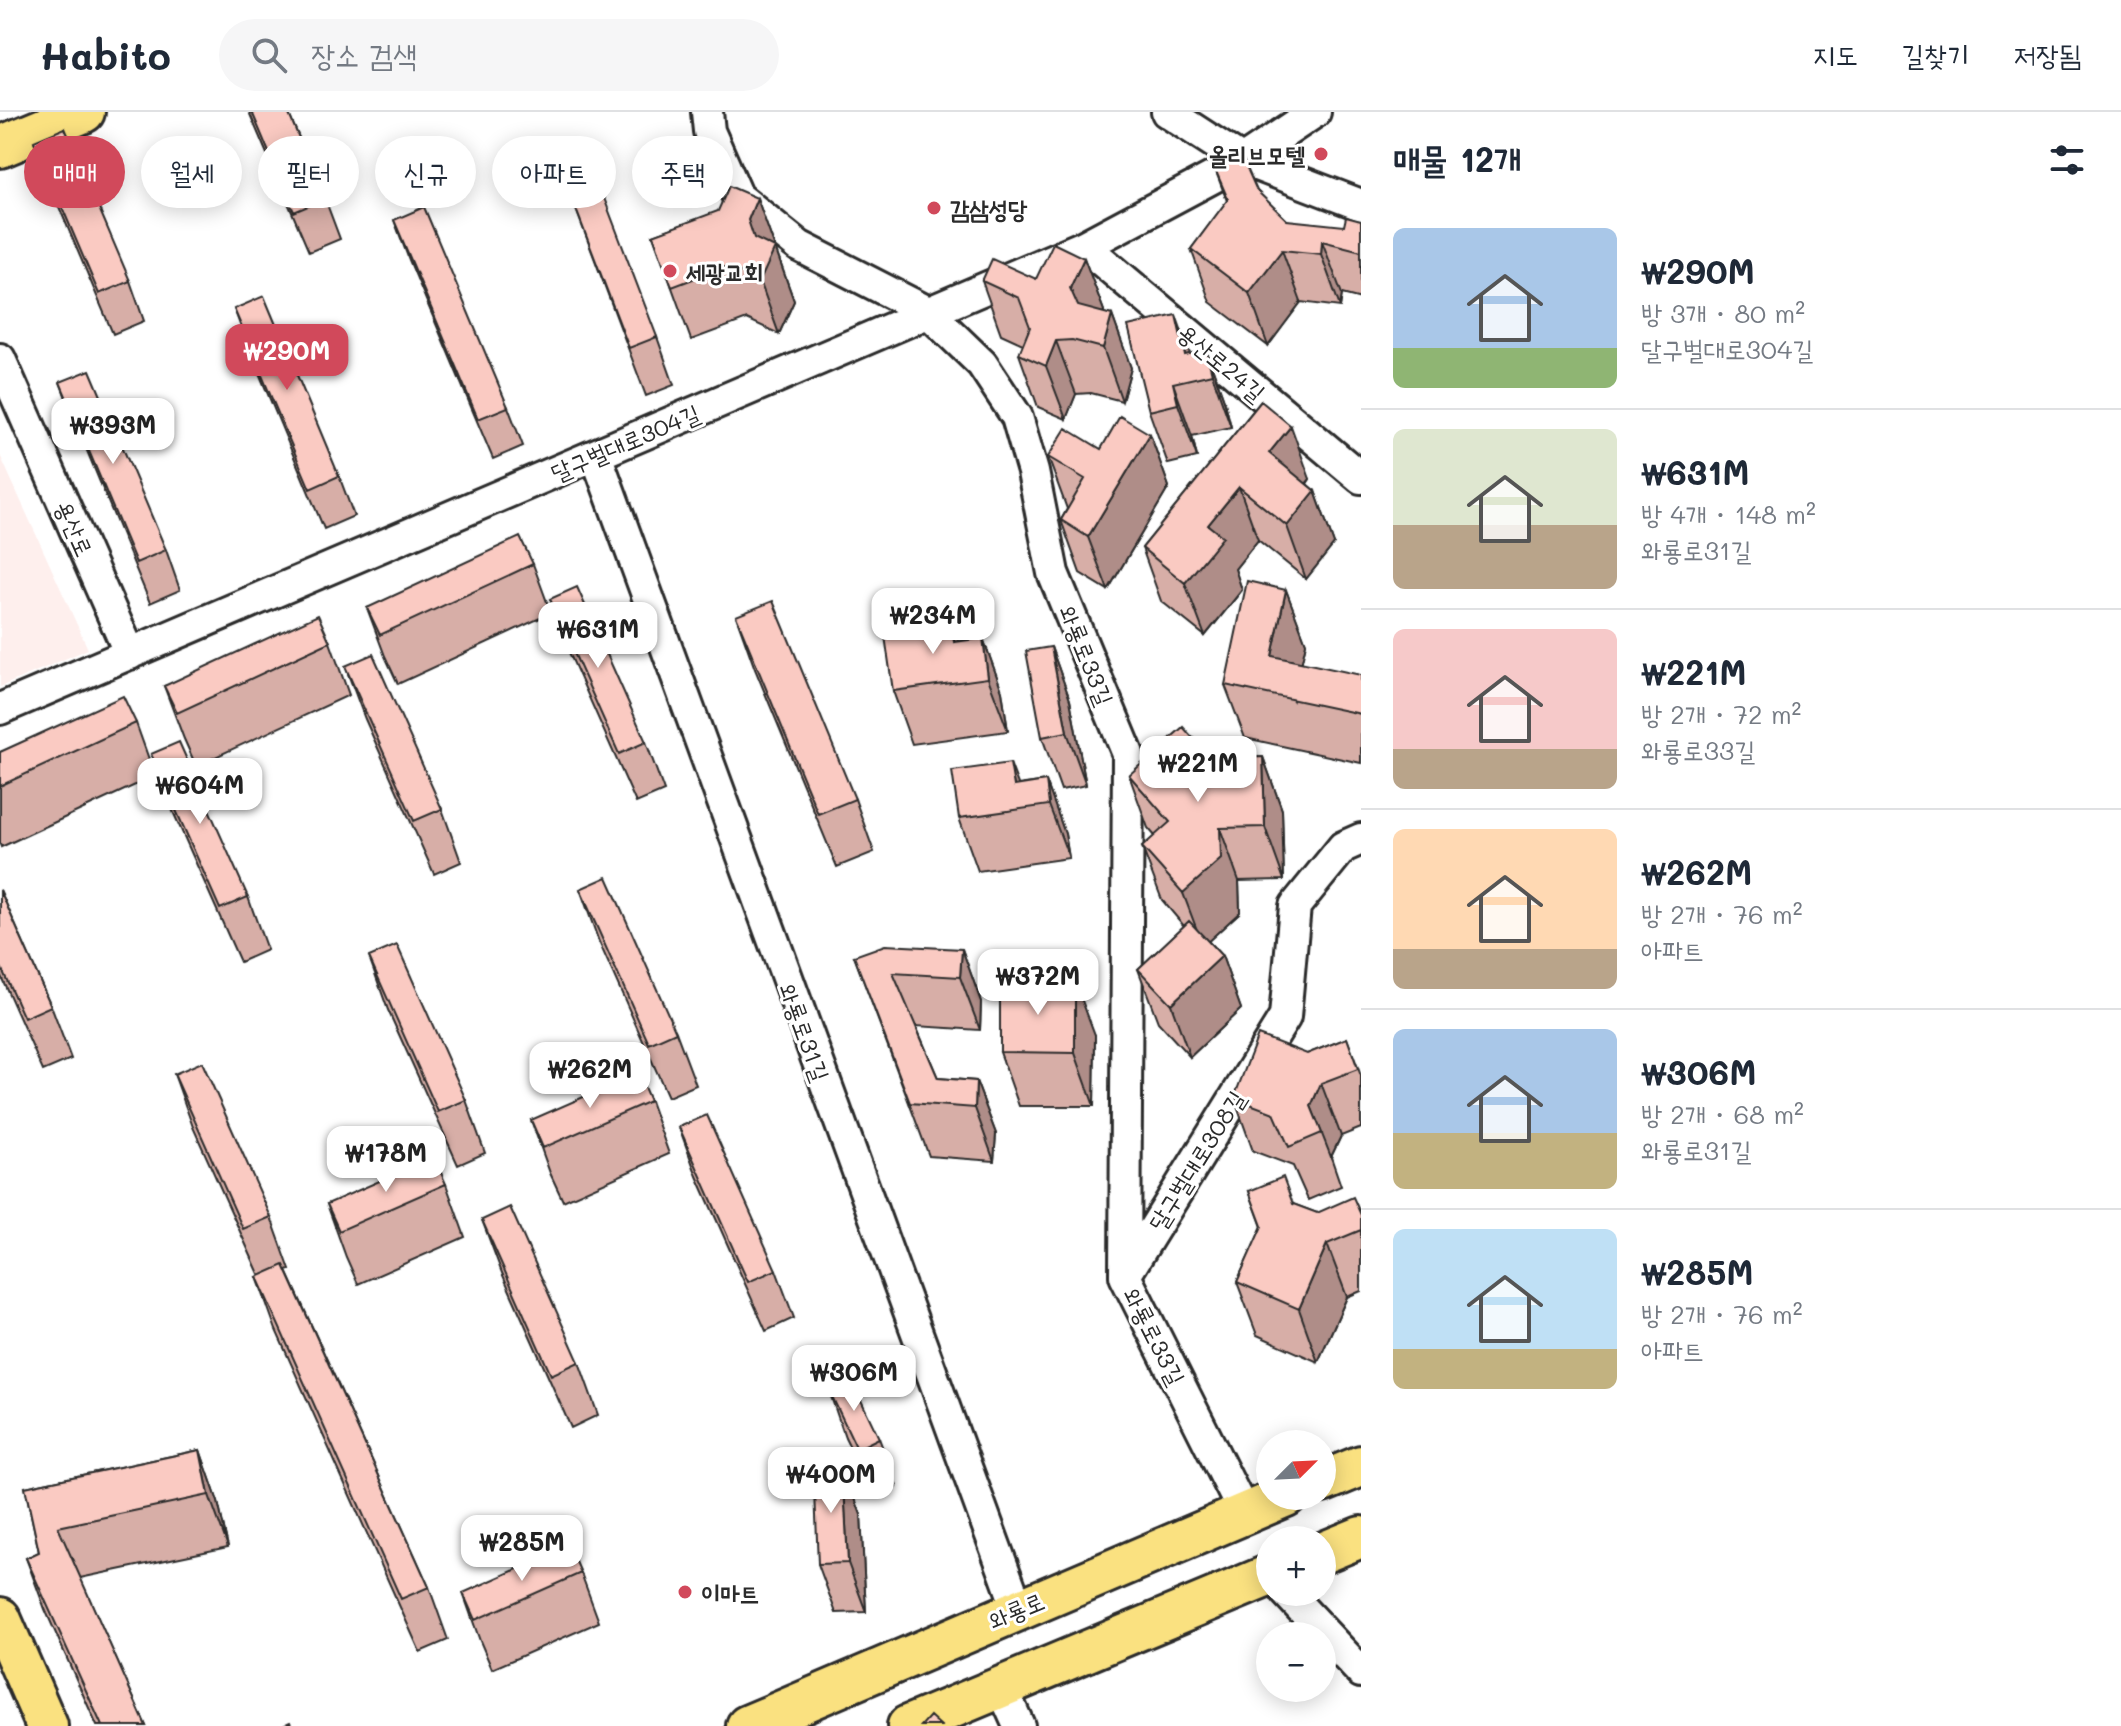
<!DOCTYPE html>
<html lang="ko">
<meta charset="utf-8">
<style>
body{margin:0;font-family:Mali,"Poor Story",sans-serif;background:#f6f6f7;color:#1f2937;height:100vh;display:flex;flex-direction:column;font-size:30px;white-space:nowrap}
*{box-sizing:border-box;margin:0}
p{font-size:26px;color:#747a83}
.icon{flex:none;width:44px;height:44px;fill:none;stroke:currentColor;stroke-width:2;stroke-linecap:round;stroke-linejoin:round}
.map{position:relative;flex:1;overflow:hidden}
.drawer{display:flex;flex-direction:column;background:#fff;width:760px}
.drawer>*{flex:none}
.banner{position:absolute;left:24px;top:24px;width:760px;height:72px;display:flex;gap:16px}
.needle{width:52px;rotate:66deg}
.buttons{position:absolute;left:1256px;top:1318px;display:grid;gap:16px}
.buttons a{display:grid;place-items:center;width:80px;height:80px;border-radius:50%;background:#fff;box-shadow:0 4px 20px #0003;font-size:40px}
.price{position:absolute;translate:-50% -68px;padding:0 18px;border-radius:16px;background:#fff;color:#222;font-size:26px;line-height:52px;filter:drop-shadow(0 2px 4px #0008)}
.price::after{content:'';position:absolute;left:50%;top:48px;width:24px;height:18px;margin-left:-12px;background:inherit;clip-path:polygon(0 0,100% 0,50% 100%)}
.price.on{background:#d1495b;color:#fff}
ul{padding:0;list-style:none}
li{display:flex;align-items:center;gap:24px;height:200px;padding:0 32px}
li+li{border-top:2px solid #e0e1e3}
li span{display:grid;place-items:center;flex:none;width:224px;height:160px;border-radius:12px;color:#555}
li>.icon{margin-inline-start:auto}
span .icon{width:96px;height:96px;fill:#fffc;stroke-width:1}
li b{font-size:34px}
h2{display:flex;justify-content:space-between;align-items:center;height:96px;padding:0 32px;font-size:34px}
.pill{padding:0 28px;border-radius:36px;background:#fff;box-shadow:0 4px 20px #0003;font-size:28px;line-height:72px}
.pill.on{background:#d1495b;color:#fff}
header{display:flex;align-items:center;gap:48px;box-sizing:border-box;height:112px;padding:0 40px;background:#fff;border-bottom:2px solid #e0e1e3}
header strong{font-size:38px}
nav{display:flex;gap:44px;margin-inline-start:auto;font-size:28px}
.search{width:560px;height:72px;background:#f6f6f7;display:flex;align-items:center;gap:20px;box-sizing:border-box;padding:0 28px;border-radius:44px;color:#747a83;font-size:30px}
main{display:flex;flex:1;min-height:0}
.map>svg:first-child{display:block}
</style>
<header>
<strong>Habito</strong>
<div class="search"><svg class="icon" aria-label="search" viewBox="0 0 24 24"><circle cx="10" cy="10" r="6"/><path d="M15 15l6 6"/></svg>장소 검색</div>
<nav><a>지도</a><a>길찾기</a><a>저장됨</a></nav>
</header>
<main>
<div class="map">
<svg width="1361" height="1614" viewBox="0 0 1361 1614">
<rect width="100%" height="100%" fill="#fff"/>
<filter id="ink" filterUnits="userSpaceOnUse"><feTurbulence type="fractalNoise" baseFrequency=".0125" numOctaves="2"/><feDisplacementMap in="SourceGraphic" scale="16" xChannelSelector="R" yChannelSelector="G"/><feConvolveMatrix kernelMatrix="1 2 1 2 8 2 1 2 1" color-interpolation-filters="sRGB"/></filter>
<g filter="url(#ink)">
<path fill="#feefed" d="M0,343L88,537L0,575Z"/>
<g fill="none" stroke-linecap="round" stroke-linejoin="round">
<g stroke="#2b2b2b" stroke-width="36">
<path id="minor" d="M707,0L709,19L738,85L799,134L928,200L982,252L1017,305L1033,360L1053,461L1128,642L1125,1164L1244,1401
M1167,0L1238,46L1361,93
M1084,134L1361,366
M0,247L130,542
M596,343L1018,1497
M0,597L1084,134L1236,53L1315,0
M1126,1162L1285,905L1295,794L1343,735L1361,727
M1286,1480L1361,1560
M1001,1574L1019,1614"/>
</g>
<g stroke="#2b2b2b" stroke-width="46">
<path id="major" d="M0,35L84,0
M1322,1370L1361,1354
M1322,1441L1361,1425
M0,1506L47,1614
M747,1614L1286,1384
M908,1614L1270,1463"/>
</g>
<use href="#minor" stroke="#fff" stroke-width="30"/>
<use href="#major" stroke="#fae180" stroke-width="40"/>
</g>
<path fill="#d7aea7" stroke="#2b2b2b" stroke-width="2" d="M249,0H288L325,87L340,127L309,140Z
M34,29L130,169L144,209L113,222L48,69Z
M1215,57L1257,79L1287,108L1361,139V187L1342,182L1340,195L1301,190L1268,234L1210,190L1191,137L1227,89Z
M568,76L657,225L674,273L646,284Z
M757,86L794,189L779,222L747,207L691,228L653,123Z
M394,108L508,295L523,334L493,347L409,148Z
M1084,146L1104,199L1103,201L1112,203L1131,256L1122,289L1091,281L1076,282L1066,307L1038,295L1019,242L1023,232L1001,222L982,169L1036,167Z
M234,197L339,364L354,404L324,417L249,237Z
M1206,238L1225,291L1231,315L1192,324L1197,345L1168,352L1149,299L1190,242Z
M60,270L166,438L180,478L150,491L75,310Z
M1261,289L1310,367L1307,372L1315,379L1334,432L1306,467L1258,428L1235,457L1242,478L1205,524L1161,489L1142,436Z
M1150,322L1169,375L1108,478L1080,461L1061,408L1067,397L1048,345L1101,337Z
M533,452L551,501L398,572L385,544L367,496Z
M1286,478L1306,531L1301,551L1361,602V651L1245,626L1225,573Z
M550,487L646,630L664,679L636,691L567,536Z
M736,504L855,687L874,740L837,755L755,557Z
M983,526L1002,579L1008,619L912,632L893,579L959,529Z
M330,530L349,583L196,654L184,627L164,574Z
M1051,535L1070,588L1086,673L1061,678L1042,625Z
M345,554L442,697L461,750L434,762L365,607Z
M136,611L155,664L1,735L0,732V640Z
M151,642L248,785L267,838L240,850L171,695Z
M1263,645L1282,698L1284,768L1239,769L1240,800L1208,829L1222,844L1241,897L1190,945L1158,910L1138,857L1184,814L1162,788L1142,735L1155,724L1148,716L1129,663L1212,647Z
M1046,669L1065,722L1069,746L978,759L959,706L1018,673Z
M580,777L676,920L696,973L668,985L599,830Z
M0,778L51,894L71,947L43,959L0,862Z
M962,837L981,890L980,918L916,914L938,966L976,969L996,1022L994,1049L929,1044L854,844Z
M369,845L466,988L485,1041L458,1053L388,898Z
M1095,923L1094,994H1019L1000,940Z
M1347,926L1361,964V1016L1341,1024L1331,1045L1341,1074L1308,1088L1293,1054L1253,1039L1234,986L1307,942Z
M174,962L271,1105L290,1158L287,1159L429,1475L448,1528L420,1540L276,1218L257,1165L260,1164L193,1015Z
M650,989L669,1042L563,1089L550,1061L531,1008Z
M679,1015L776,1158L794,1206L766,1219L697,1064Z
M446,1072L465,1125L358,1172L346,1145L327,1092Z
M1249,1079L1293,1092L1317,1101L1361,1103V1179L1347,1185L1318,1250L1257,1223L1237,1170L1262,1115Z
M482,1108L579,1250L598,1303L571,1316L502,1161Z
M828,1276L879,1326L897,1375L874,1385L845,1325Z
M200,1338L218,1390L228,1435L80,1466L146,1614H97L45,1497L26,1446L39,1440L25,1375Z
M843,1354L861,1403L866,1500L836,1501L818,1452Z
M581,1461L599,1510L492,1557L480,1529L463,1481Z"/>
<path fill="#af8d88" stroke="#2b2b2b" stroke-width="2" d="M757,86L794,189L779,222L760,169L748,108Z
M1322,129L1342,182L1340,195L1321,142Z
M1282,138L1301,190L1268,234L1249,181Z
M1084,146L1104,199L1089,229L1070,176Z
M1112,203L1131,256L1122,289L1103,236Z
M1176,203L1195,256L1185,243Z
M1056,229L1076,282L1066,307L1046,254Z
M1206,238L1225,291L1231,315L1212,262Z
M1173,271L1192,324L1197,345L1178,292Z
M1291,314L1310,367L1288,394L1269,341Z
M1150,322L1169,375L1108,478L1088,425Z
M1239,375L1258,428L1235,457L1242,478L1205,524L1185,471L1208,413Z
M1315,379L1334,432L1306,467L1287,414Z
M1286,478L1306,531L1293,588L1272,544Z
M951,508L970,561L954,530Z
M983,526L1002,579L1008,619L988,566Z
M1051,535L1070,588L1086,673L1067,620Z
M1263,645L1282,698L1284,768L1265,715Z
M1010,651L1027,696L1014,674Z
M1046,669L1065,722L1069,746L1049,693Z
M1220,716L1239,769L1240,800L1203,834L1183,781Z
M962,837L981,890L980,918L960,865Z
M1222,844L1241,897L1190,945L1171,892Z
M1075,870L1095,923L1094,994L1075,941Z
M976,969L996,1022L994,1049L975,996Z
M1321,971L1341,1024L1331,1045L1311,994Z
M1327,1132L1347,1185L1318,1250L1299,1197Z
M200,1338L218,1390L228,1435L209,1383Z
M843,1354L861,1403L866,1500L848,1451Z"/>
<path fill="#facac2" stroke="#2b2b2b" stroke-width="2" d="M252,0H288L325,87L294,100Z
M65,16L130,169L99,182L34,29Z
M1242,45L1257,79L1287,108L1344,114L1346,105L1361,109V139L1322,129L1321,142L1282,138L1249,181L1191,137L1228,87L1215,57Z
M596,65L657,225L629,236L568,76Z
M729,74L757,86L748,108L754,126L775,136L760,169L727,154L672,175L653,123L718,99Z
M424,95L508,295L478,307L394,108Z
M1053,131L1084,146L1070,176L1078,194L1112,203L1103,236L1072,228L1056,229L1046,254L1019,242L1030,215L1019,186L982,169L992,147L1036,167Z
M264,184L339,364L310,377L234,197Z
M1176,203L1185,243L1206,238L1212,262L1173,271L1178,292L1149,299L1128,214Z
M90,258L166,438L136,451L60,270Z
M1261,289L1291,314L1269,341L1315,379L1287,414L1239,375L1208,413L1223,425L1185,471L1142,436Z
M1120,304L1150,322L1088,425L1061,408L1085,367L1048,345L1066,316L1101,337Z
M520,425L533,452L380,523L367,496Z
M1247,469L1286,478L1272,544L1361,563V602L1225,573Z
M577,475L646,630L619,642L550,487Z
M773,489L855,687L818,702L736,504Z
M318,503L330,530L177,601L164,574Z
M951,508L954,530L983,526L988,566L893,579L884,517Z
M1051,535L1067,620L1042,625L1026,539Z
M373,542L442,697L414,709L345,554Z
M123,584L136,611L0,674V640Z
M1183,615L1212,647L1263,645L1265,715L1220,716L1221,747L1183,781L1142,735L1170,710L1129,663Z
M179,630L248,785L220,797L151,642Z
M1010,651L1014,674L1046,669L1049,693L959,706L952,659Z
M607,765L676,920L649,932L580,777Z
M0,778L51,894L24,906L0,853Z
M1189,809L1222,844L1171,892L1138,857Z
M397,833L466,988L438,1000L369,845Z
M885,833L962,837L960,865L893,861L938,966L976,969L975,996L910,991L854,844Z
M1000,869L1075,870V941L1000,940Z
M1258,923L1307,942L1347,926L1358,957L1321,971L1311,994L1322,1021L1289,1035L1274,1001L1234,986Z
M202,950L271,1105L243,1117L174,962Z
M638,961L650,989L543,1036L531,1008Z
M707,1003L776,1158L748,1170L679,1015Z
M434,1045L446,1072L339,1119L327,1092Z
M1283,1065L1293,1092L1317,1101L1353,1085L1361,1103V1118L1327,1132L1299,1197L1237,1170L1262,1114L1249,1079Z
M510,1095L579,1250L551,1263L482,1108Z
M284,1153L429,1475L401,1487L257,1165Z
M850,1265L879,1326L857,1337L828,1276Z
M200,1338L209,1383L58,1415L146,1614H102L26,1446L39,1440L25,1375Z
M843,1354L848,1451L818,1452L814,1355Z
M569,1434L581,1461L475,1508L463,1481Z
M930,1604L941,1614H921Z
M290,1610L292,1614H281Z"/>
</g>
<g fill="#d1495b" stroke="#fff" stroke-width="3">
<circle cx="1321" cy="42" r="8"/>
<circle cx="934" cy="96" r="8"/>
<circle cx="670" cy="159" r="8"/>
<circle cx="685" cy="1480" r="8"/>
</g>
<g text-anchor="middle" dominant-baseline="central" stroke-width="6" stroke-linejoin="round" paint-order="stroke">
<g font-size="24" font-weight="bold" fill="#2b2b2b" stroke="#fff" text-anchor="start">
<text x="1305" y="42" text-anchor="end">올리브모텔</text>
<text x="950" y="96">감삼성당</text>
<text x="686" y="159">세광교회</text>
<text x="701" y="1480">이마트</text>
</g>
<g font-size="24" fill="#2b2b2b" stroke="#fff">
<text transform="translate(1222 250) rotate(40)">용산로24길</text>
<text transform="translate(625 330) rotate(-23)">달구벌대로304길</text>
<text transform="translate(75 416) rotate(66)">용산로</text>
<text transform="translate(1087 543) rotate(68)">와룡로33길</text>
<text transform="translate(805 920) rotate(70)">와룡로31길</text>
<text transform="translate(1196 1048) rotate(-58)">달구벌대로308길</text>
<text transform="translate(1155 1224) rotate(63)">와룡로33길</text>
<text transform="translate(1016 1498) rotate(-23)">와룡로</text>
</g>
</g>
</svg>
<div class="buttons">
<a><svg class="needle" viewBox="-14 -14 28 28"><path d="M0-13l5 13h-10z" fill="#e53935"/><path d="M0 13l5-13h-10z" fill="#747a83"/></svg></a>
<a>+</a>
<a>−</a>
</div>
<b class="price on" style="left:287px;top:280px">₩290M</b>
<b class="price" style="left:113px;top:354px">₩393M</b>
<b class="price" style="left:933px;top:544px">₩234M</b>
<b class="price" style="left:598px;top:558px">₩631M</b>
<b class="price" style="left:1198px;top:692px">₩221M</b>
<b class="price" style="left:200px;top:714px">₩604M</b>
<b class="price" style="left:1038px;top:905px">₩372M</b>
<b class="price" style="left:590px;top:998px">₩262M</b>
<b class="price" style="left:386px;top:1082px">₩178M</b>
<b class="price" style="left:854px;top:1301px">₩306M</b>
<b class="price" style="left:831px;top:1403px">₩400M</b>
<b class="price" style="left:522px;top:1471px">₩285M</b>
<div class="banner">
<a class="pill on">매매</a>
<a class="pill">월세</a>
<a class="pill">필터</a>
<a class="pill">신규</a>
<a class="pill">아파트</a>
<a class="pill">주택</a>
</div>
</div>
<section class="drawer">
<h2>매물 12개<svg class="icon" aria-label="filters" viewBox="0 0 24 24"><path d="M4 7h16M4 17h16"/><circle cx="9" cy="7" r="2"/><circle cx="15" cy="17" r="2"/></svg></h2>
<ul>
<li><span style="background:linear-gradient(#a9c7e8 75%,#8fb573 0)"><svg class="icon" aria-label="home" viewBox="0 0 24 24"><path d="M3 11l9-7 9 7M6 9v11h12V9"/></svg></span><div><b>₩290M</b><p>방 3개 · 80 m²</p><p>달구벌대로304길</p></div></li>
<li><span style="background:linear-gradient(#dfe7d0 60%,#b9a48a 0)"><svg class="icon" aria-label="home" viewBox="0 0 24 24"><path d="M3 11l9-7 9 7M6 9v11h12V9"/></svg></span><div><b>₩631M</b><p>방 4개 · 148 m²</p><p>와룡로31길</p></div></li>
<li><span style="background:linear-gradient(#f6c9c9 75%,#b9a48a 0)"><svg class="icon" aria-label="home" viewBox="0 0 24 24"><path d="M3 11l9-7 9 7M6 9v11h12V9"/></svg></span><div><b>₩221M</b><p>방 2개 · 72 m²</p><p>와룡로33길</p></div></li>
<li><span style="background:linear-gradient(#ffd9b3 75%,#b9a48a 0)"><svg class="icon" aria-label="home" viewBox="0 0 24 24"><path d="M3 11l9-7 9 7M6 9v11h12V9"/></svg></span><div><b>₩262M</b><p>방 2개 · 76 m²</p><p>아파트</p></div></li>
<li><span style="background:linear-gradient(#a9c7e8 65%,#c2b280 0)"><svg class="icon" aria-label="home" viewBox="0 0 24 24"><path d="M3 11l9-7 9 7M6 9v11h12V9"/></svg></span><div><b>₩306M</b><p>방 2개 · 68 m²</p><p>와룡로31길</p></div></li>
<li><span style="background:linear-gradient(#bfe0f5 75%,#c2b280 0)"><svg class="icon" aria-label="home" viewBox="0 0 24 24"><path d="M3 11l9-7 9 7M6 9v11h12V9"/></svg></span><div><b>₩285M</b><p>방 2개 · 76 m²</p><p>아파트</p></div></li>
</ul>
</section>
</main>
